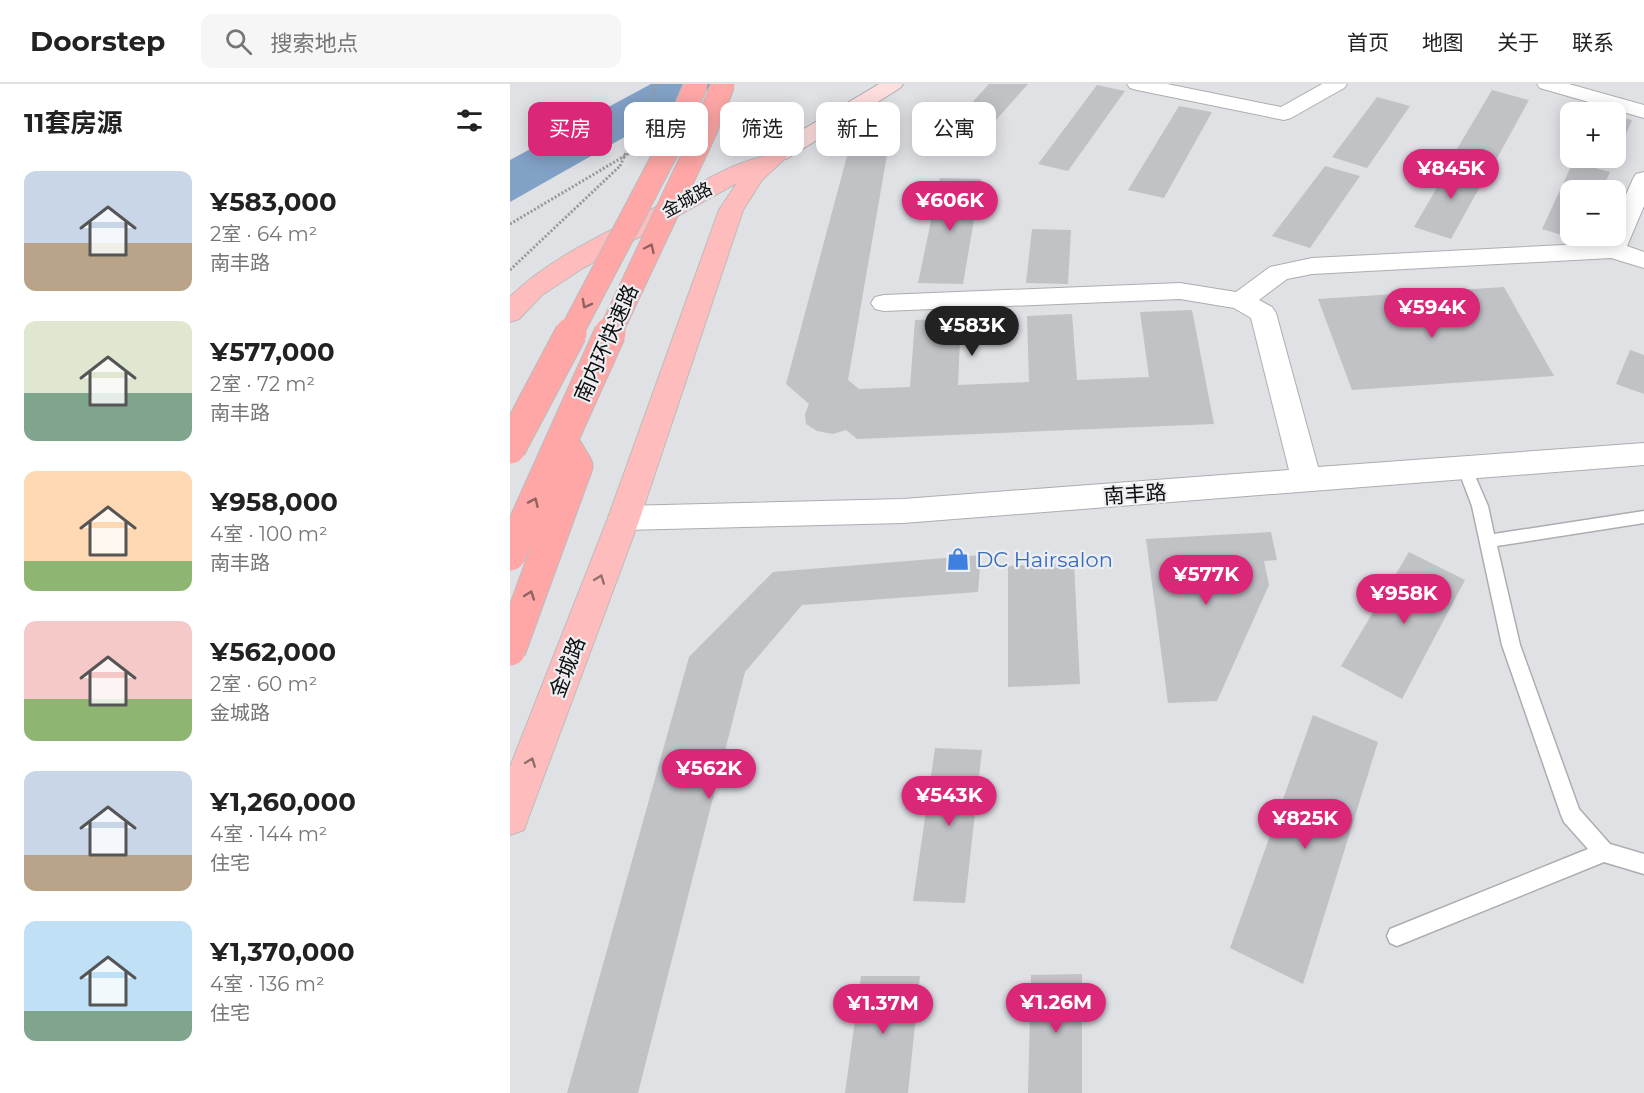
<!DOCTYPE html>
<html lang="zh">
<meta charset="utf-8">
<style>
body{margin:0;font-family:Montserrat,"Noto Sans SC",sans-serif;background:#f6f6f6;color:#222;height:100vh;display:flex;flex-direction:column;font-size:22px;white-space:nowrap}
*{box-sizing:border-box;margin:0}
p{font-size:20px;color:#767676}
.icon{flex:none;width:33px;height:33px;fill:none;stroke:currentColor;stroke-width:2;stroke-linecap:round;stroke-linejoin:round}
.map{position:relative;flex:1;overflow:hidden}
.drawer{display:flex;flex-direction:column;background:#fff;width:510px}
.drawer>*{flex:none}
.top-card{position:absolute;left:18px;top:18px;width:570px;height:54px;display:flex;gap:12px}
.controls{position:absolute;left:1050px;top:18px;display:grid;gap:12px}
.controls a{display:grid;place-items:center;width:66px;height:66px;border-radius:12px;background:#fff;box-shadow:0 3px 15px #0003;font-size:30px}
.price{position:absolute;translate:-50% -51px;padding:0 14px;border-radius:21px;background:#db2777;color:#fff;font-size:20px;line-height:39px;filter:drop-shadow(0 2px 3px #0008)}
.price::after{content:'';position:absolute;left:50%;top:36px;width:18px;height:14px;margin-left:-9px;background:inherit;clip-path:polygon(0 0,100% 0,50% 100%)}
.price.selected{background:#222;color:#fff}
ul{padding:0;list-style:none}
li{display:flex;align-items:center;gap:18px;height:150px;padding:0 24px}
li span{display:grid;place-items:center;flex:none;width:168px;height:120px;border-radius:12px;color:#555}
li>.icon{margin-inline-start:auto}
span .icon{width:72px;height:72px;fill:#fffc;stroke-width:1}
li b{font-size:26px}
h2{display:flex;justify-content:space-between;align-items:center;height:72px;padding:0 24px;font-size:26px}
.tag{padding:0 21px;border-radius:12px;background:#fff;box-shadow:0 3px 15px #0003;font-size:21px;line-height:54px}
.tag.selected{background:#db2777;color:#fff}
header{display:flex;align-items:center;gap:36px;box-sizing:border-box;height:84px;padding:0 30px;background:#fff;border-bottom:2px solid #e0e0e0}
header strong{font-size:28px}
nav{display:flex;gap:33px;margin-inline-start:auto;font-size:21px}
.search{width:420px;height:54px;background:#f6f6f6;display:flex;align-items:center;gap:15px;box-sizing:border-box;padding:0 21px;border-radius:12px;color:#767676;font-size:22px}
main{display:flex;flex:1;min-height:0}
.map>svg:first-child{display:block}
</style>
<header>
<strong>Doorstep</strong>
<div class="search"><svg class="icon" aria-label="search" viewBox="0 0 24 24"><circle cx="10" cy="10" r="6"/><path d="M15 15l6 6"/></svg>搜索地点</div>
<nav><a>首页</a><a>地图</a><a>关于</a><a>联系</a></nav>
</header>
<main>
<section class="drawer">
<h2>11套房源<svg class="icon" aria-label="filters" viewBox="0 0 24 24"><path d="M4 7h16M4 17h16"/><circle cx="9" cy="7" r="2"/><circle cx="15" cy="17" r="2"/></svg></h2>
<ul>
<li><span style="background:linear-gradient(#c9d6e8 60%,#b9a48a 0)"><svg class="icon" aria-label="home" viewBox="0 0 24 24"><path d="M3 11l9-7 9 7M6 9v11h12V9"/></svg></span><div><b>¥583,000</b><p>2室 · 64 m²</p><p>南丰路</p></div></li>
<li><span style="background:linear-gradient(#dfe7d0 60%,#7fa58c 0)"><svg class="icon" aria-label="home" viewBox="0 0 24 24"><path d="M3 11l9-7 9 7M6 9v11h12V9"/></svg></span><div><b>¥577,000</b><p>2室 · 72 m²</p><p>南丰路</p></div></li>
<li><span style="background:linear-gradient(#ffd9b3 75%,#8fb573 0)"><svg class="icon" aria-label="home" viewBox="0 0 24 24"><path d="M3 11l9-7 9 7M6 9v11h12V9"/></svg></span><div><b>¥958,000</b><p>4室 · 100 m²</p><p>南丰路</p></div></li>
<li><span style="background:linear-gradient(#f6c9c9 65%,#8fb573 0)"><svg class="icon" aria-label="home" viewBox="0 0 24 24"><path d="M3 11l9-7 9 7M6 9v11h12V9"/></svg></span><div><b>¥562,000</b><p>2室 · 60 m²</p><p>金城路</p></div></li>
<li><span style="background:linear-gradient(#c9d6e8 70%,#b9a48a 0)"><svg class="icon" aria-label="home" viewBox="0 0 24 24"><path d="M3 11l9-7 9 7M6 9v11h12V9"/></svg></span><div><b>¥1,260,000</b><p>4室 · 144 m²</p><p>住宅</p></div></li>
<li><span style="background:linear-gradient(#bfe0f5 75%,#7fa58c 0)"><svg class="icon" aria-label="home" viewBox="0 0 24 24"><path d="M3 11l9-7 9 7M6 9v11h12V9"/></svg></span><div><b>¥1,370,000</b><p>4室 · 136 m²</p><p>住宅</p></div></li>
</ul>
</section>
<div class="map">
<svg width="1134" height="1009" viewBox="0 0 1134 1009">
<rect width="100%" height="100%" fill="#e0e1e5"/>
<path fill="#82a1c6" d="M141,0H208L0,118V76Z"/>
<path fill="#c1c2c6" d="M479,0H518L478,45L445,37Z
M587,1L615,7L558,87L528,80Z
M982,6L1019,16L986,76L947,65Z
M867,13L900,22L857,84L822,73Z
M669,22L702,28L654,114L618,106Z
M1106,32L1122,36L1104,79L1084,74H1106Z
M377,71L338,296L349,305L400,303L405,236L451,234L448,301L519,298L517,232L562,230L567,296L639,293L630,228L682,226L704,340L347,355L336,346L323,350L307,347L296,340L295,330L299,320L276,300L337,72Z
M942,78L978,88L941,155L904,143Z
M1063,78L1100,88L1092,106H1060V152H1073L1071,157L1032,145Z
M815,82L850,92L800,164L762,152Z
M430,94L471,95L453,200L408,199Z
M522,145L561,146L558,200L516,199Z
M994,203L1044,292L842,306L808,215Z
M1120,266L1134,271V310L1106,300Z
M761,448L767,476L754,477L759,501L707,617L658,619L636,455Z
M899,468L955,496L892,615L831,582Z
M471,471L468,508L292,521L235,588L128,1009H57L179,573L263,488Z
M564,479L570,600L498,603V482Z
M803,631L868,658L793,900L720,864Z
M425,664L472,666L455,819L403,817Z
M572,890V1009H518L521,891Z
M351,892H410L398,1009H335Z"/>
<g fill="none" stroke-linecap="round" stroke-linejoin="round">
<g stroke="#acadb0" stroke-width="3">
<path id="service" d="M955,379L960,381L962,385L978,422L984,450L1134,427V439L987,462L1010,561L1069,725L1100,760L1134,770V790L1094,778L887,862L880,859L877,852L880,845L1078,765L1054,738L1051,731L992,561L962,422L948,385L950,381Z"/>
</g>
<g stroke="#acadb0" stroke-width="2">
<path id="minor" d="M617,0H657L771,23L812,0H837L834,4L781,34L774,36L627,6L620,4Z
M1027,0H1059L1134,21V34L1030,4Z
M1134,88V122L1117,162L1134,168V184L1101,174L802,190L777,195L749,216L762,223L766,229L808,383L1134,359V381L393,439L114,446L103,443L98,434L103,425L114,422L393,415L779,386L741,234L724,224L670,215L374,227L365,225L361,219L365,213L374,211L670,199L726,208L760,183L802,174L1094,159L1097,152H1106V133L1123,95L1126,90Z"/>
</g>
<g stroke="#acadb0" stroke-width="2">
<path id="secondary" d="M369,0H393L390,4L278,74L270,76L262,74L259,69L262,64Z"/>
</g>
<g stroke="#bcbcbc" stroke-width="2">
<path id="primary" d="M270,62L278,64L281,69L252,96L233,126L130,434L19,732L14,746L0,751V683L98,434L209,126L227,99L73,184L32,211L9,235L0,238V213C41,172 105,145 156,118C186,102 218,81 251,73C257,71 262,64 270,62Z"/>
</g>
<path stroke="#97989a" stroke-width="3" stroke-dasharray="2 2" stroke-linecap="butt" d="M0,140L128,64
M0,186L110,82"/>
<use href="#service" fill="#fff" fill-rule="evenodd"/>
<use href="#minor" fill="#fff" fill-rule="evenodd"/>
<use href="#secondary" fill="#ffdede" fill-rule="evenodd"/>
<use href="#primary" fill="#febdbc" fill-rule="evenodd"/>
<g stroke="#bcbcbc" stroke-width="25" stroke-linecap="butt">
<path id="trunk-bridge-far1" d="M60,251L162,57L186,0
M99,251L195,47L213,0"/>
</g>
<g stroke="#bcbcbc" stroke-width="33" stroke-linecap="butt">
<path id="trunk-bridge" d="M0,364L61,249
M0,471L100,249
M0,566L67,382L52,357"/>
</g>
<path stroke="#97989a" stroke-width="3" stroke-dasharray="2 2" stroke-linecap="butt" d="M110,82L147,0"/>
<use href="#trunk-bridge-far1" stroke="#fea7a6" stroke-width="23"/>
<use href="#trunk-bridge" stroke="#fea7a6" stroke-width="31"/>
</g>
<defs><path id="oneway-chevron" d="M-2-3.5L2.5 0L-2 3.5" fill="none" stroke-width="1.6" stroke-linecap="round" stroke-linejoin="round" transform="scale(1.5)"/></defs>
<g stroke="#926262">
<use href="#oneway-chevron" transform="translate(140 164) rotate(-65)"/>
<use href="#oneway-chevron" transform="translate(76 220) rotate(118)"/>
<use href="#oneway-chevron" transform="translate(24 418) rotate(-66)"/>
<use href="#oneway-chevron" transform="translate(20 511) rotate(-70)"/>
</g>
<g stroke="#926e6e">
<use href="#oneway-chevron" transform="translate(90 495) rotate(-69)"/>
<use href="#oneway-chevron" transform="translate(21 678) rotate(-69)"/>
</g>
<defs>
<g id="shop-bare" transform="scale(1.8)"><path d="M-5-2.5h2.3a2.7 3.5 0 0 1 5.4 0H5L5.5 6h-11ZM-1.5-2.5h3a1.5 2.3 0 0 0-3 0Z" fill="#3f7fe0" stroke="#edeef2" stroke-width="2.5" paint-order="stroke"/></g>
</defs>
<g fill-rule="evenodd">
<use href="#shop-bare" x="448" y="475"/>
</g>
<g text-anchor="middle" dominant-baseline="central" stroke-width="4.5" stroke-linejoin="round" paint-order="stroke">
<g font-size="18" fill="#0e0e0f" stroke="#edeef2">
<text transform="translate(177 116) rotate(-28)">金城路</text>
</g>
<g font-size="21" fill="#0e0e0f" stroke="#edeef2">
<text transform="translate(96 259) rotate(-66)">南内环快速路</text>
<text transform="translate(625 410) rotate(-4)">南丰路</text>
<text transform="translate(57 583) rotate(-69)">金城路</text>
</g>
<g font-size="21" fill="#366cbe" stroke="#edeef2" text-anchor="start">
<text x="466" y="475">DC Hairsalon</text>
</g>
</g>
</svg>
<div class="controls">
<a>+</a>
<a>−</a>
</div>
<b class="price" style="left:941px;top:116px">¥845K</b>
<b class="price" style="left:440px;top:148px">¥606K</b>
<b class="price" style="left:922px;top:255px">¥594K</b>
<b class="price selected" style="left:462px;top:273px">¥583K</b>
<b class="price" style="left:696px;top:522px">¥577K</b>
<b class="price" style="left:894px;top:541px">¥958K</b>
<b class="price" style="left:199px;top:716px">¥562K</b>
<b class="price" style="left:439px;top:743px">¥543K</b>
<b class="price" style="left:795px;top:766px">¥825K</b>
<b class="price" style="left:546px;top:950px">¥1.26M</b>
<b class="price" style="left:373px;top:951px">¥1.37M</b>
<div class="top-card">
<a class="tag selected">买房</a>
<a class="tag">租房</a>
<a class="tag">筛选</a>
<a class="tag">新上</a>
<a class="tag">公寓</a>
</div>
</div>
</main>
